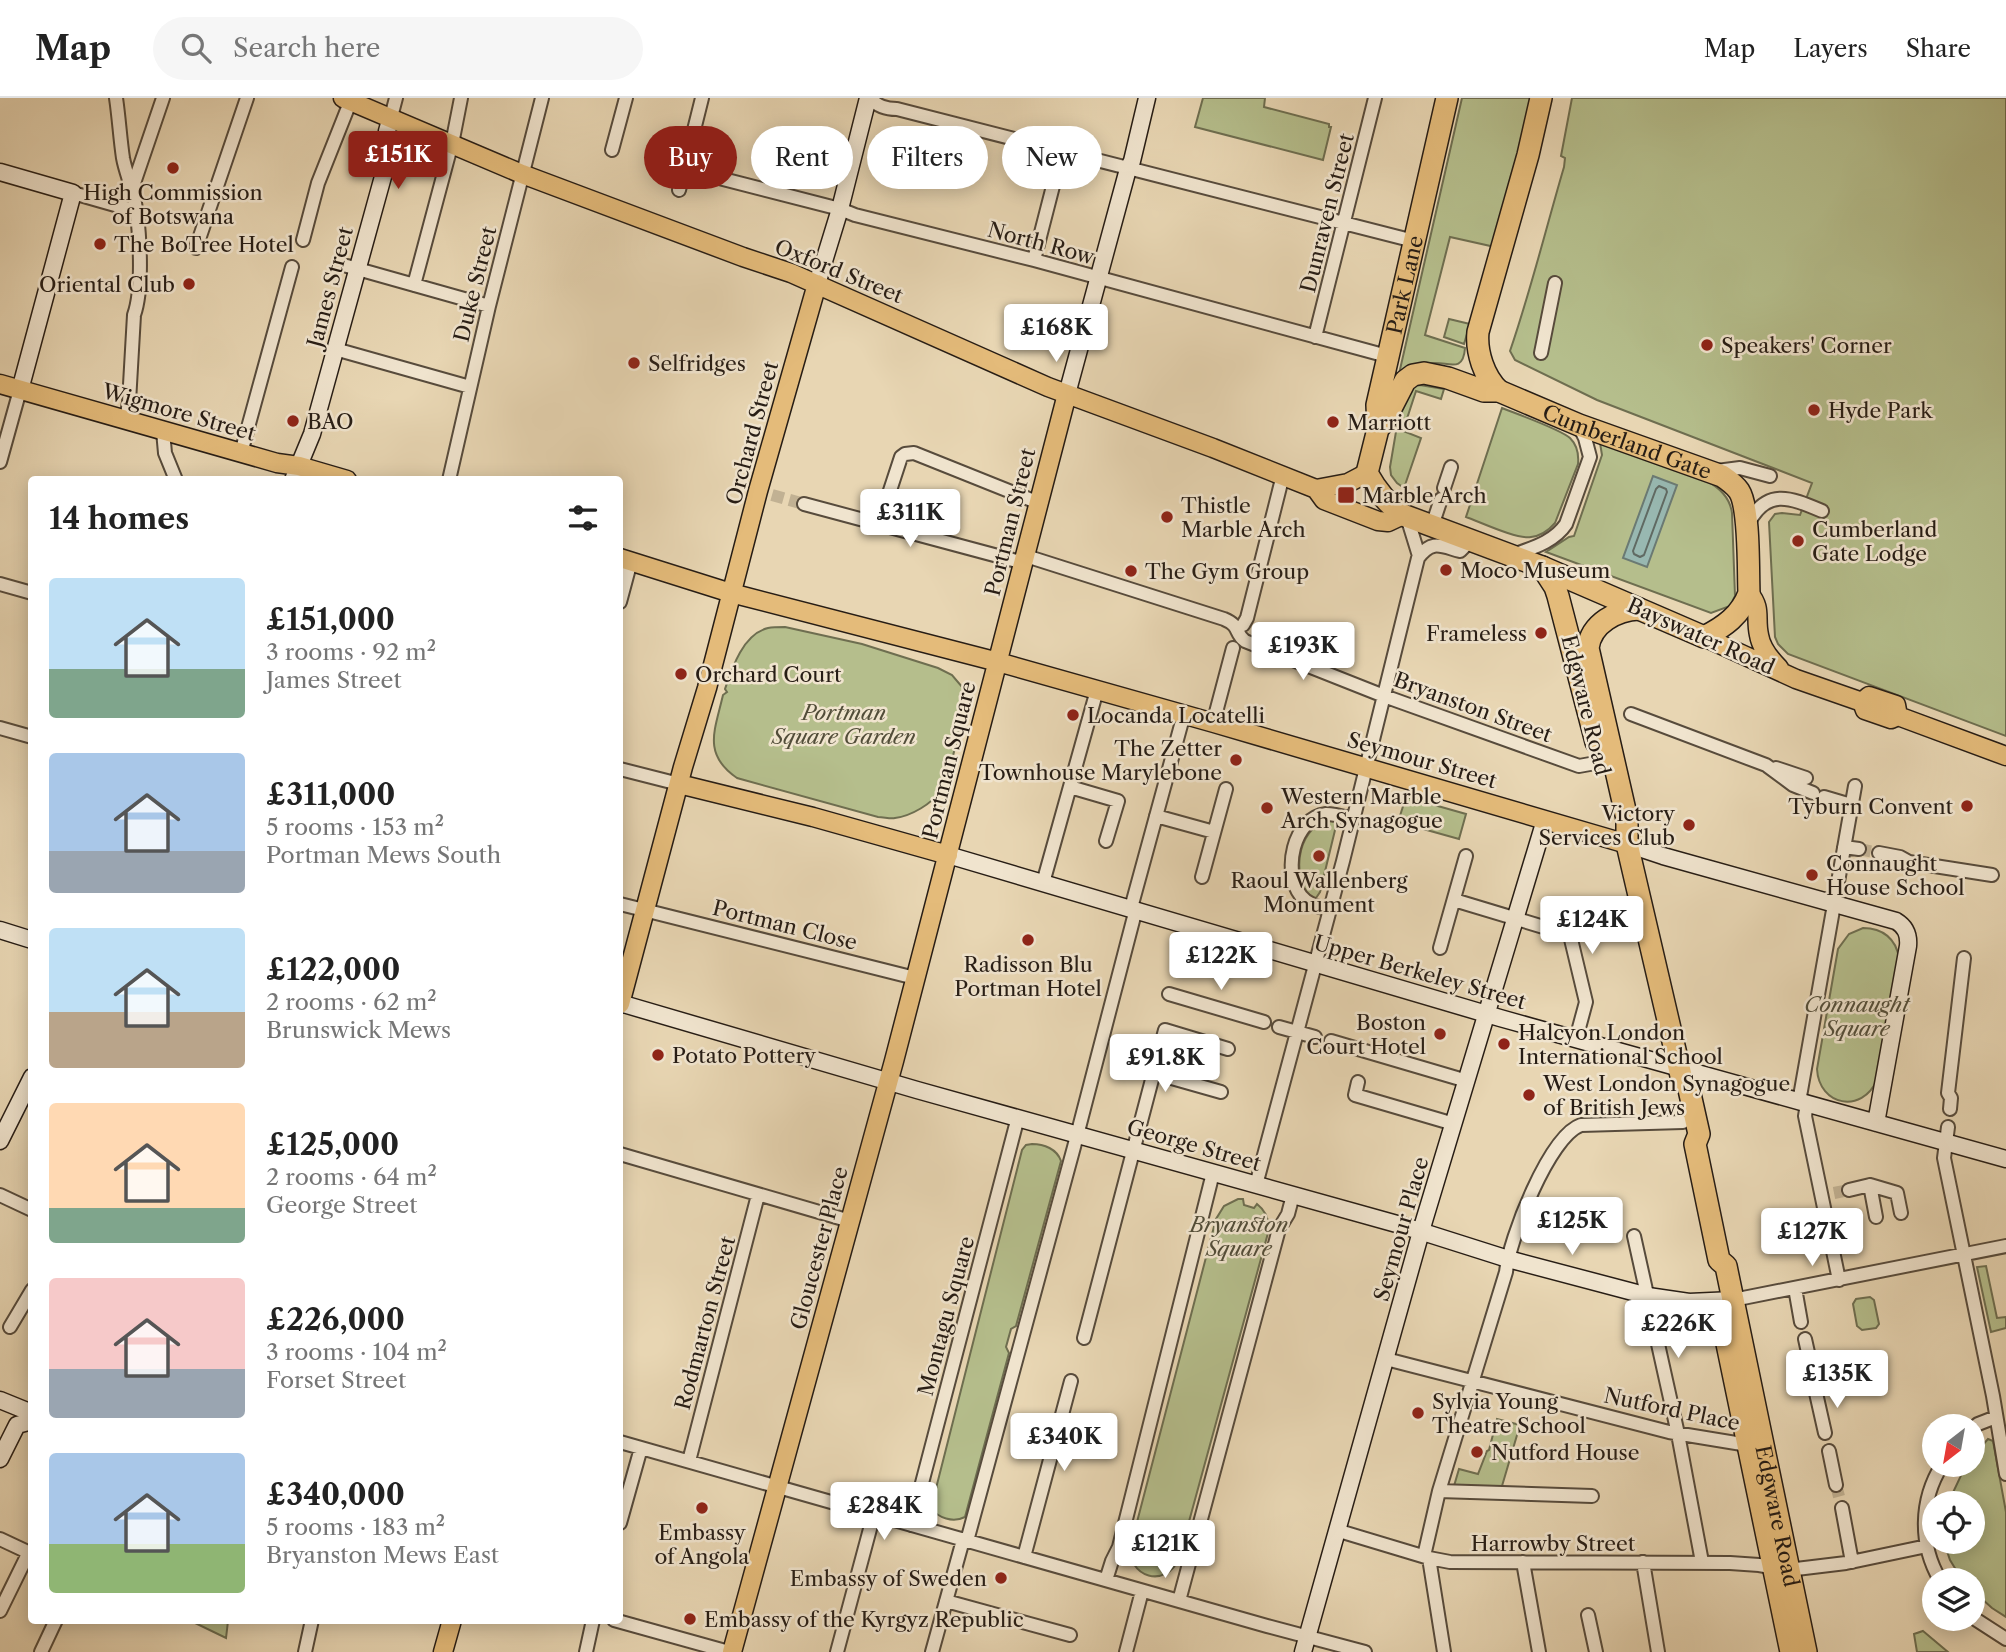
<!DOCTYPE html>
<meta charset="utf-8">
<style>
body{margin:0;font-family:"Libre Caslon Text",serif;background:#f6f6f6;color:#222;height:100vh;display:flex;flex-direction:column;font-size:26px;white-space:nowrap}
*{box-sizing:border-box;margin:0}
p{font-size:23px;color:#767676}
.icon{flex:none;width:38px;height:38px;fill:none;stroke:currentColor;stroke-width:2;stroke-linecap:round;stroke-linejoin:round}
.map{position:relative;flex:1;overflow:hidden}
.panel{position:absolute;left:28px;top:378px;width:595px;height:1148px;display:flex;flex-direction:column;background:#fff;border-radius:7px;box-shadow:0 4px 18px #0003}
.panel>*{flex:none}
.top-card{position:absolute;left:644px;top:28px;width:665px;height:63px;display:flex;gap:14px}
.needle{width:46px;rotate:211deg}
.fabs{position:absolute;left:1922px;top:1316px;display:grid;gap:14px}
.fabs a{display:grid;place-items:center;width:63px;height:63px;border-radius:50%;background:#fff;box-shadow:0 4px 18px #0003;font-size:35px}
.price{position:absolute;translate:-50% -60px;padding:0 16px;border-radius:7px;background:#fff;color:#222;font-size:23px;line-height:46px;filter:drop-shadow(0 2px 4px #0008)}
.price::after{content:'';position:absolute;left:50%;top:42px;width:21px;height:16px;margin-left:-10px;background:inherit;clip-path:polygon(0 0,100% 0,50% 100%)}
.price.current{background:#8f2418;color:#fff}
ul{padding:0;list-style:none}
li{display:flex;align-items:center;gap:21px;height:175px;padding:0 21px}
li span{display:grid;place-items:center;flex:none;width:196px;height:140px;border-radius:7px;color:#555}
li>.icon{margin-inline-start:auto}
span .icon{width:84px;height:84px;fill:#fffc;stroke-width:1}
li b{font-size:30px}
h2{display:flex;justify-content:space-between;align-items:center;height:84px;padding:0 21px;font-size:30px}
.tag{padding:0 24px;border-radius:32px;background:#fff;box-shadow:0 4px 18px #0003;font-size:24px;line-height:63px}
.tag.current{background:#8f2418;color:#fff}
header{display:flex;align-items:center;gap:42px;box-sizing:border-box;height:98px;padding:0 35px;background:#fff;border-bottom:2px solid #e0e0e0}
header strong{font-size:33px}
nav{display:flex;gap:38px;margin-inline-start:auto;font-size:24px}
.search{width:490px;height:63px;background:#f6f6f6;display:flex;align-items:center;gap:18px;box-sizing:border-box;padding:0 24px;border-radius:38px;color:#767676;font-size:26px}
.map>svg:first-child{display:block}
</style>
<header>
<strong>Map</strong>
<div class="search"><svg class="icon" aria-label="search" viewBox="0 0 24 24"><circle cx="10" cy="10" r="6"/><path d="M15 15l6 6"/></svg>Search here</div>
<nav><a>Map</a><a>Layers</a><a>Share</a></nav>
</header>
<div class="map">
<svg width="2006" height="1554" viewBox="0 0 2006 1554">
<rect width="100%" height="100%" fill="#e8d6b3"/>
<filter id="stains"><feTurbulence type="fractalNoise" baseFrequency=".00286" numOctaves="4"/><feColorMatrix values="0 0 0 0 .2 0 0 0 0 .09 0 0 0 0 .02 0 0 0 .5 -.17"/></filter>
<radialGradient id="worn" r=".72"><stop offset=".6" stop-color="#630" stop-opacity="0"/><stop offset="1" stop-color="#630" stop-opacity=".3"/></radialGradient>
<path fill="#b5be8c" stroke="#6e6e50" stroke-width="2" d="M1203,0H1265L1264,9L1329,26V29H1331L1323,62L1195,29Z
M1462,0H1532L1495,149L1450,139L1425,237L1465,250C1463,279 1444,260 1427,266C1416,269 1405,282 1396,289Z
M1572,0H2006V638L1788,556L1778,546L1775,539L1769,424L1775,416L1782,415L1800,417L1812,385L1597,302L1515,262L1510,253C1531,192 1546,130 1564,69L1565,60L1561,58Z
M1449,221L1470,226L1464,246L1444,239Z
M1420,287L1444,291L1441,301L1416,293L1403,333L1421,340L1404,390L1397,385L1391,377L1390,369L1400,310L1413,288Z
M1502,310C1517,316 1560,331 1570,340C1577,347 1579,356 1578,366L1555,425C1549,432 1540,438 1531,439C1518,442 1480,424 1466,419Z
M1600,345L1707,383C1720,390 1730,400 1732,415L1735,498L1730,508L1711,515L1546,454L1569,439L1574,438L1602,357Z
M785,529L862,546L938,570L952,577L963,590L965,602C959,628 953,670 941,692C932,706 911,718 895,720C890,721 884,719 878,719L737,680C702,656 715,632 723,597L727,594L725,591C732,570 743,536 768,530C773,529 780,529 785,529Z
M1406,699L1466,716L1459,741L1398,724Z
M1334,722L1336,728L1320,794L1316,800L1310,799C1290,776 1298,724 1334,722Z
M1863,830C1883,830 1896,841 1899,860L1877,982C1862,1016 1819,1008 1817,971L1838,851L1849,836Z
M1032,1046C1044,1046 1057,1051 1061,1063L1016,1228L1011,1231L1006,1249L1009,1255L965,1419C953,1425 938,1420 931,1410L1022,1052L1026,1047Z
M1238,1101H1243L1244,1107L1254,1110L1257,1106C1266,1113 1270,1123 1268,1135L1179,1460C1167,1491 1126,1480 1131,1447L1216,1121L1224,1108Z
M1986,1168L1997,1220L2006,1219V1230L1991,1234L1977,1169Z
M1870,1199L1874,1202L1879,1226L1876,1230L1862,1232L1857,1228L1853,1206L1856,1201Z
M1497,1321L1520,1327L1502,1388H1454L1459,1371L1478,1376L1487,1353L1489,1352Z
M1988,1341L1993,1343L2006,1414V1519L1992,1510L1972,1492V1482H1963L1961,1480L1950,1462L1944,1444H1972V1405H1948L1965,1369L1967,1367H1972V1359Z
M191,1523H228L226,1540Z
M1923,1533L1948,1554H1917L1914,1536Z"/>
<path fill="#98b8b1" stroke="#6b7a73" stroke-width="2" d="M1653,378L1677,387L1647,469L1623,460Z"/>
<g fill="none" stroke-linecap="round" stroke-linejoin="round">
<path stroke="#606a63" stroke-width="2" d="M1659,388L1666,391L1667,394L1644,457L1640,459L1634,456L1633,453L1656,391Z"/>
<path stroke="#c1b193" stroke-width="12" stroke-dasharray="12 6" stroke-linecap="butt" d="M772,397L804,406
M1859,751L1879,755
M1834,1095L1849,1092
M1836,1387L1842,1410"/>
<g stroke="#574b3c" stroke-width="16">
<path id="street" d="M116,0C119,20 120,40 123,60C125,71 129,81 132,92C140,120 144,189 134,217L129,304L126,322
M869,0C878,8 885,11 897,11L1414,143
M391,19L396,0
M452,46L461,0
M612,52L626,0
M684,71L840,111L855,117L1034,162L1387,258
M132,91L163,0
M679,92L702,0
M73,95L136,113
M303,142L318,85L347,12
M196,150L247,0
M1034,162L1062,53
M347,168L489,208
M414,187L449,56
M1315,239L1375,0
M335,251L470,289
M1541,255L1555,185
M163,333L165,355L176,382
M241,355L292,169
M0,364L20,292
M1717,373L1740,370L1770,378
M449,382L489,208L542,0
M1444,390L1451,369
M804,406L1024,465
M1407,419L1419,458
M879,426L901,359L905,356L914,355L1039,405
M1748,426C1767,389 1791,400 1822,413
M1432,428L1441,401
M1513,457C1532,450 1554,444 1566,426L1590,359L1585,340L1579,328
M1026,458L1224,521C1241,528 1234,535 1245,543L1384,598L1579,668L1601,664
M0,486L32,495
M620,504L631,463
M1243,527L1247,520L1283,377
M1631,616L1766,667L1793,687L1813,695
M1215,618L1233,550
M0,630L32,639
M1776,670L1806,680
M620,671L679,686
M1070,689L1118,703L1106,743
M1824,699L1851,707
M1156,718L1214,734
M1844,749L1859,751
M1879,755L1900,759L1909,764L1992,777
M1202,779L1226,691
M1043,785L1097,592
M1454,802L1570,837L1586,904L1576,941
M620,806L915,880
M1131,810L1184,616
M1330,812C1319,809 1308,807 1301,798C1282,774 1293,720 1326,716C1335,716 1345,719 1353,721
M1440,850L1466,758
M1169,896L1264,924
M1279,929L1315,939
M1331,943L1467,983
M1154,975L1221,994
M1358,984L1355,997L1454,1026
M1799,1004L1855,688
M1807,1006L1805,1018L1839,1182
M1950,1011L1951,1000L1948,995L1964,860
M1948,1029L1944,1060L1993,1298L2006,1376
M620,1056L850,1123
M1256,1087L1343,763L1418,460C1432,441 1441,448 1460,453L1471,442
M1870,1087L1876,1119
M1849,1092L1870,1087L1897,1095L1901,1115
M0,1097L32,1112
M1634,1138L1678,1336L1702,1464
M1795,1190L1801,1224
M1733,1202L2006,1148
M10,1229L32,1192
M1084,1240L1165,932L1228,951
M1805,1241L1813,1277
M1386,1261L1669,1334L1748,1347
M1816,1295L1825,1335
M1972,1331L1978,1326L1996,1319
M620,1344L1267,1528L1365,1554
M1829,1353L1836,1387
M689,1363L758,1097
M1439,1393L1592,1398
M1842,1410L1852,1464
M620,1425L641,1350
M911,1427L1018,1019
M1336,1432L1429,1460L1450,1464L1730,1465L1759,1467L1788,1472L1846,1465L1927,1448
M0,1441L32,1456
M967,1443L1074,1049L1136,811
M1424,1458L1439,1393L1506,1174C1509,1142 1549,1038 1581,1027L1683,1024
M1024,1459L1071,1283
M1429,1460L1444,1554
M1523,1464L1539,1554
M1643,1464L1658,1554
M1106,1482L1112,1463L1119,1449L1213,1075
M1940,1482C1919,1446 1920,1402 1942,1367
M946,1503L1070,1537
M1179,1503L1279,1131L1288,1116L1293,1097
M0,1513L29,1454
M1588,1517L1596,1554
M1972,1519L2006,1541
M614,1522L729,1554
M41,1554L56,1522
M305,1554L312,1522
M586,1554L593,1522
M837,1554L874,1416
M932,1554L963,1442
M1126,1554L1142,1493"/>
</g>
<g stroke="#271d15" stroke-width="19">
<path id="secondary" d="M0,74L73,95L20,292
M817,186L840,111L868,0
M1067,296L1128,71L1132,63L1147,0
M293,382L312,336L384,75L387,33L391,19
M1627,746L1663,758L1896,823C1906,829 1909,837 1908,848L1876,1025
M948,757L1500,920L2006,1061
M0,832L32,842
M620,905L917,992L1404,1128L1508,1161L1648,1198L1689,1204L1733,1202
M0,1043L32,979
M0,1302L32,1315
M0,1361L17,1327L32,1323
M1303,1554L1424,1123L1545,722"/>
</g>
<g stroke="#271d15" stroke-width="21">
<path id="primary" d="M343,0L522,76L743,159L791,175L1048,289L1213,350L1316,391L1324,402L1378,423L1388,424L1403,417
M0,286L277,365L299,368L347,382
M1316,391L1348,385L1367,375
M620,460L731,495L998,564L1214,625L1627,746
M1749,495C1762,511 1755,519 1759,537C1761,550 1770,561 1779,570
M1704,539L1796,581L1862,604L1865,612L1891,621L1898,618L2006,658
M1862,604L1869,598L1896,607L1898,618
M679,686L813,719L948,757
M620,906L683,669L707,590L758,393L817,186
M443,1554L452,1522
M732,1554L894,963L1067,296"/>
</g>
<g stroke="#271d15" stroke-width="24">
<g id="highway">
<path d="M1499,293C1484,279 1476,254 1478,234L1528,57L1541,0"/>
<path id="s1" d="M1378,331L1384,324L1405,283L1413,277L1424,275L1448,280L1484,293H1499L1579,327L1722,378C1728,382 1735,387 1739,393C1750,410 1748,473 1749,495C1741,517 1724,529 1704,539L1542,469L1403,417C1387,406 1377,393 1367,375L1378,331L1377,307L1447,0"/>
<path d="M1542,469L1555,489L1558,498L1596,644"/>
<path id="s2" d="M1639,511C1617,512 1591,525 1588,550L1627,721V746L1682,982L1688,987L1699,1036L1695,1046L1719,1162L1726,1168L1806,1554"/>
<path d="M1726,1241L1791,1554"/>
</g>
</g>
<use href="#street" stroke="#f0e4ce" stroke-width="12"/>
<use href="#secondary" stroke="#f0e4ce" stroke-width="16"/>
<use href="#primary" stroke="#e4bb7a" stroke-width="18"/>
<use href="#highway" stroke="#e4bb7a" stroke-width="21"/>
</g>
<g fill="#8f2418" stroke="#f0e4ce" stroke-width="2.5">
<circle cx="173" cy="70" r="7"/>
<circle cx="100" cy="146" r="7"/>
<circle cx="189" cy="186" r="7"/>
<circle cx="1707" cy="247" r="7"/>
<circle cx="634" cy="265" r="7"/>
<circle cx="1814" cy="312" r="7"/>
<circle cx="293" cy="323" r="7"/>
<circle cx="1333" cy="324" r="7"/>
<rect x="1337" y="388" width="18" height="18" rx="3.5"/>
<circle cx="1167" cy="419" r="7"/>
<circle cx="1798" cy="443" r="7"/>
<circle cx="1446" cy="472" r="7"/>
<circle cx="1131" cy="473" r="7"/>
<circle cx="1541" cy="535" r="7"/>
<circle cx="681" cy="576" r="7"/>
<circle cx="1073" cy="617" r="7"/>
<circle cx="1236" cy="662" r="7"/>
<circle cx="1967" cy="708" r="7"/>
<circle cx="1267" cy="710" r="7"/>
<circle cx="1689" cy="727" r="7"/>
<circle cx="1319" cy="758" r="7"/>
<circle cx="1812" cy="777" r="7"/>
<circle cx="1028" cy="842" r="7"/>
<circle cx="1440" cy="936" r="7"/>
<circle cx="1504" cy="946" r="7"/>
<circle cx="658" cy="957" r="7"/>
<circle cx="1529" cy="997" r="7"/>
<circle cx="1418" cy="1315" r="7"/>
<circle cx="1477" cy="1354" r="7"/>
<circle cx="702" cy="1410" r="7"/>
<circle cx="1001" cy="1480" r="7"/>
<circle cx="690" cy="1521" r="7"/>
</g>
<g text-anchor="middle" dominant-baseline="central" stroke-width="5" stroke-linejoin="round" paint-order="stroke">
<g font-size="21" fill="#271d15" stroke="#f0e4ce" text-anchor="start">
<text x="173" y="94" text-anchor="middle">High Commission<tspan x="173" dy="24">of Botswana</tspan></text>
<text x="114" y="146">The BoTree Hotel</text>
<text x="175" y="186" text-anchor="end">Oriental Club</text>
<text x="1721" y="247">Speakers' Corner</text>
<text x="648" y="265">Selfridges</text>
<text x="1828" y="312">Hyde Park</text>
<text x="307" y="323">BAO</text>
<text x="1347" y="324">Marriott</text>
<text x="1362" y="397">Marble Arch</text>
<text x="1181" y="407">Thistle<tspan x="1181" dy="24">Marble Arch</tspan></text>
<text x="1812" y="431">Cumberland<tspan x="1812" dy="24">Gate Lodge</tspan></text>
<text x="1460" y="472">Moco Museum</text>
<text x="1145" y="473">The Gym Group</text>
<text x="1527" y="535" text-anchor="end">Frameless</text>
<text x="695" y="576">Orchard Court</text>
<text x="1087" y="617">Locanda Locatelli</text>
<text x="1222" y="650" text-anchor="end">The Zetter<tspan x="1222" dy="24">Townhouse Marylebone</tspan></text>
<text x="1281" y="698">Western Marble<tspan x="1281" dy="24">Arch Synagogue</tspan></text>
<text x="1953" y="708" text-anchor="end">Tyburn Convent</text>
<text x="1675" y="715" text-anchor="end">Victory<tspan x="1675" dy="24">Services Club</tspan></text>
<text x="1826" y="765">Connaught<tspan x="1826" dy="24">House School</tspan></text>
<text x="1319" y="782" text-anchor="middle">Raoul Wallenberg<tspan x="1319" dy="24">Monument</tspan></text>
<text x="1028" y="866" text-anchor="middle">Radisson Blu<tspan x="1028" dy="24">Portman Hotel</tspan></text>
<text x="1426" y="924" text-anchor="end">Boston<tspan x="1426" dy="24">Court Hotel</tspan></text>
<text x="1518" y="934">Halcyon London<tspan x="1518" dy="24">International School</tspan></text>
<text x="672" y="957">Potato Pottery</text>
<text x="1543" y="985">West London Synagogue<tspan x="1543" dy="24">of British Jews</tspan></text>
<text x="1432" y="1303">Sylvia Young<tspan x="1432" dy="24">Theatre School</tspan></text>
<text x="1491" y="1354">Nutford House</text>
<text x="702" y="1434" text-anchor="middle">Embassy<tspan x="702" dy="24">of Angola</tspan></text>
<text x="987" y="1480" text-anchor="end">Embassy of Sweden</text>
<text x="704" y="1521">Embassy of the Kyrgyz Republic</text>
</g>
<g font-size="21" fill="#271d15" stroke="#f0e4ce">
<text transform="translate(1327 115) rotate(-76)">Dunraven Street</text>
<text transform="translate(1041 145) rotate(15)">North Row</text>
<text transform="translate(839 173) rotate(22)">Oxford Street</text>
<text transform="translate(475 186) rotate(-76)">Duke Street</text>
<text stroke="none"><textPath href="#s1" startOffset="1157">Park Lane</textPath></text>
<text transform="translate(330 189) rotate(-75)">James Street</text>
<text transform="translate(179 314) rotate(16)">Wigmore Street</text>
<text transform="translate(752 335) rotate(-75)">Orchard Street</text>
<text stroke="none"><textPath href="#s1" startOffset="292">Cumberland Gate</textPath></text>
<text transform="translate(1010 424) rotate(-76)">Portman Street</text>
<text transform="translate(1701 538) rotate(24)">Bayswater Road</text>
<text transform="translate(1586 607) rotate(76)">Edgware Road</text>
<text transform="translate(1473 609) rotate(20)">Bryanston Street</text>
<text transform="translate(949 662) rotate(-76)">Portman Square</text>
<text transform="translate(1422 662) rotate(16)">Seymour Street</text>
<text transform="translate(785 827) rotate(14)">Portman Close</text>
<text transform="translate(1420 874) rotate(16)">Upper Berkeley Street</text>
<text transform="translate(1194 1047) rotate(16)">George Street</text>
<text transform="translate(1401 1131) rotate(-74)">Seymour Place</text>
<text transform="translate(819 1150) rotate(-75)">Gloucester Place</text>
<text transform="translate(946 1218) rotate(-75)">Montagu Square</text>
<text transform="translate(705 1225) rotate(-75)">Rodmarton Street</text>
<text transform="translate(1672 1311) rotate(12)">Nutford Place</text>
<text stroke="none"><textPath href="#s2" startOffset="964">Edgware Road</textPath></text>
<text x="1553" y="1445">Harrowby Street</text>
</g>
<g font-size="21" font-style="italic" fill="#524d39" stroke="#f0e4ce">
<text x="844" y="614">Portman<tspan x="844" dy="24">Square Garden</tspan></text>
<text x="1857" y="906">Connaught<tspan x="1857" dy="24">Square</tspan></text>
<text x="1239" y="1126">Bryanston<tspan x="1239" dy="24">Square</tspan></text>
</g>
</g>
<rect width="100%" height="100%" filter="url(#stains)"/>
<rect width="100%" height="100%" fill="url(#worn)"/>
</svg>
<div class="fabs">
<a><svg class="needle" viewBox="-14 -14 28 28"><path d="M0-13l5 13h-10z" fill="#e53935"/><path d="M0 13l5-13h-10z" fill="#767676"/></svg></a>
<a><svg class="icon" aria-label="locate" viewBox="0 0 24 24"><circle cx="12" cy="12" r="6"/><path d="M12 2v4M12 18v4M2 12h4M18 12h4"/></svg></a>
<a><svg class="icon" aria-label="layers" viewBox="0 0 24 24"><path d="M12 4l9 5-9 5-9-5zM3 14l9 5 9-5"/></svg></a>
</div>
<b class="price current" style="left:398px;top:93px">£151K</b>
<b class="price" style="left:1056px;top:266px">£168K</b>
<b class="price" style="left:910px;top:451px">£311K</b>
<b class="price" style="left:1303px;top:584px">£193K</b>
<b class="price" style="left:1592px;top:858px">£124K</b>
<b class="price" style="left:1221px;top:894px">£122K</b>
<b class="price" style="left:1165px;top:996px">£91.8K</b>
<b class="price" style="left:1572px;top:1159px">£125K</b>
<b class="price" style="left:1812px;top:1170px">£127K</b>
<b class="price" style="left:1678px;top:1262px">£226K</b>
<b class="price" style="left:1837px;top:1312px">£135K</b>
<b class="price" style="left:1064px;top:1375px">£340K</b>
<b class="price" style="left:884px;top:1444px">£284K</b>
<b class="price" style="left:1165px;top:1482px">£121K</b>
<div class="top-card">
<a class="tag current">Buy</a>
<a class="tag">Rent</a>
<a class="tag">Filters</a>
<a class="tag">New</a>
</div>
<section class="panel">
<h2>14 homes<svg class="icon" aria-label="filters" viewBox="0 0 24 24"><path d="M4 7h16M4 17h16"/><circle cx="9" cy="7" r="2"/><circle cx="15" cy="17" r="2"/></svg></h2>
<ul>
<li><span style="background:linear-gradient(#bfe0f5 65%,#7fa58c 0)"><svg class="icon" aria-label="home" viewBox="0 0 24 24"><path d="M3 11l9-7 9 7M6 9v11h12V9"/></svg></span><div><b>£151,000</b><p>3 rooms · 92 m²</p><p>James Street</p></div></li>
<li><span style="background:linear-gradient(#a9c7e8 70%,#9aa5b1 0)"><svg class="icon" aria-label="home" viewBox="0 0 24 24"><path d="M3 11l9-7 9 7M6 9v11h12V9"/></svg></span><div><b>£311,000</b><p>5 rooms · 153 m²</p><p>Portman Mews South</p></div></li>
<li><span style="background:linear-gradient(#bfe0f5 60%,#b9a48a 0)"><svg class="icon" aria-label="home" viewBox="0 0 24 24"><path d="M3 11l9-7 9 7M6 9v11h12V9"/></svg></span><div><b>£122,000</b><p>2 rooms · 62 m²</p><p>Brunswick Mews</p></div></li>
<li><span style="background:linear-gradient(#ffd9b3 75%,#7fa58c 0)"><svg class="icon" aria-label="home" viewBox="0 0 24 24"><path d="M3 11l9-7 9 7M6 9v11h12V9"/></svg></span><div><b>£125,000</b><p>2 rooms · 64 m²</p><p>George Street</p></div></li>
<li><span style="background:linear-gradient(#f6c9c9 65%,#9aa5b1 0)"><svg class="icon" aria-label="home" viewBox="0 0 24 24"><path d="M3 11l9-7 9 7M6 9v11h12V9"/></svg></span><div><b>£226,000</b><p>3 rooms · 104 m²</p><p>Forset Street</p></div></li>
<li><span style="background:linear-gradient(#a9c7e8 65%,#8fb573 0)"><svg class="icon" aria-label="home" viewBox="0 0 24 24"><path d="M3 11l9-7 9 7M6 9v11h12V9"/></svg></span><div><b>£340,000</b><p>5 rooms · 183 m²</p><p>Bryanston Mews East</p></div></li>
</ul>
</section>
</div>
